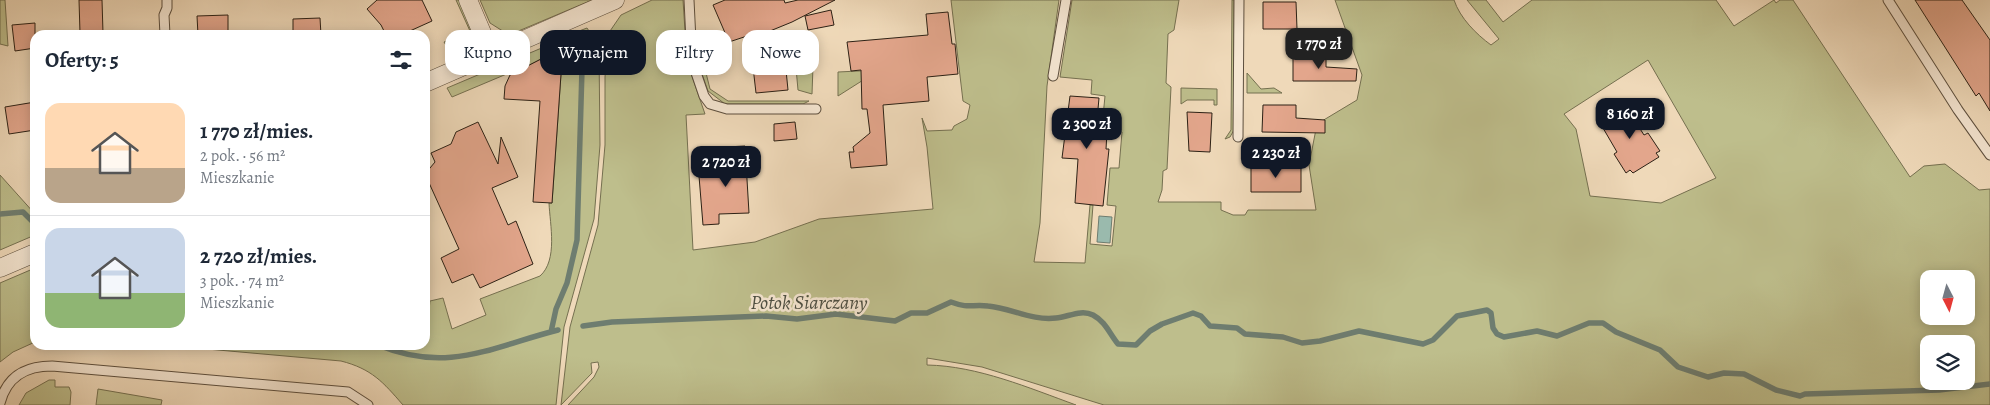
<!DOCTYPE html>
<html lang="pl">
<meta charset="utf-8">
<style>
body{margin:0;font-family:Alegreya,serif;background:#f6f6f7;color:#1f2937;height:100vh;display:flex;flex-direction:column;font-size:19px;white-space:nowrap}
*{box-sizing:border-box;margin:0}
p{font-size:16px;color:#747a83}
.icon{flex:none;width:28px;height:28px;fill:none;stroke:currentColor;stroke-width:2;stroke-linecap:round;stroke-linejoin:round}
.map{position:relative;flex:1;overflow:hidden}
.sheet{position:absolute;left:30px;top:30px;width:400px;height:320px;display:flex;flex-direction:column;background:#fff;border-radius:15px;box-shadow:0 2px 12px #0003}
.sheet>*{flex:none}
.banner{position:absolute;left:445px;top:30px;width:475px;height:45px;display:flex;gap:10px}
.needle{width:32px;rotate:174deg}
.tools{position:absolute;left:1920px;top:270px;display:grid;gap:10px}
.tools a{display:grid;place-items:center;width:55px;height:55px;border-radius:10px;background:#fff;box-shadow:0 2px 12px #0003;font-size:25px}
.price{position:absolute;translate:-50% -42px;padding:0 11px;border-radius:10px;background:#111827;color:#fff;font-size:16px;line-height:32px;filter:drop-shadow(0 1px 2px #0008)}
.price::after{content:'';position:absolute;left:50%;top:30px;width:15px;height:11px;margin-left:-8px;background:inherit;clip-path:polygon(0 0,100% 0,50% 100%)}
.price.current{background:#222;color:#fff}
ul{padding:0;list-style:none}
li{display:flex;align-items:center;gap:15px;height:125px;padding:0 15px}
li+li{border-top:1px solid #e0e1e3}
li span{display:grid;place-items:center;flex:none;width:140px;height:100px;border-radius:15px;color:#555}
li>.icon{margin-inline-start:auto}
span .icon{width:60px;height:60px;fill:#fffc;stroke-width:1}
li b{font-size:21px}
h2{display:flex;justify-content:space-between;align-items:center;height:60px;padding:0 15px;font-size:21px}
.chip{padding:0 18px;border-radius:15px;background:#fff;box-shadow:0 2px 12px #0003;font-size:18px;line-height:45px}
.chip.current{background:#111827;color:#fff}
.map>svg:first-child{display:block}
</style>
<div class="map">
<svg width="1990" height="405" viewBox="0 0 1990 405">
<rect width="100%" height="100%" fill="#efd9b9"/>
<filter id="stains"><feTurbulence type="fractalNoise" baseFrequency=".004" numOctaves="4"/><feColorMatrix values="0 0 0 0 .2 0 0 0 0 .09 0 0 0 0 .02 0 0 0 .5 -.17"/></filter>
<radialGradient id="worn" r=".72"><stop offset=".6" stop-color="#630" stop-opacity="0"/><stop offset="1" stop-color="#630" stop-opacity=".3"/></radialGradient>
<path fill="#bebe8c" stroke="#757050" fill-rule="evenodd" d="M0,0H5L8,46L0,44Z
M456,0H463L476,39L472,50L459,56H453L444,42L470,31Z
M480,0H592L509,35L490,23Z
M652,0H683L687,62L705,114L686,115L693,250L755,242L819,219L933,209L927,147L922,118L927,131L952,130L954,126L967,119L970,105L963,101L951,0H1059L1047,86L1040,223L1034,262L1085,263L1090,205H1093L1090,244L1112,246L1116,206L1107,205L1110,168H1119L1122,132L1102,127L1105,96L1091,94L1092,80L1060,77L1072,0H1179L1174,30L1168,34L1166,83L1171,87L1167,169L1163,171L1162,190L1158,202H1221V210L1233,215H1245L1248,210H1316L1309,165L1317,124L1357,100L1362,75L1335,0H1454C1460,18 1476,34 1491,45L1499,39L1467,0H1486L1503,22L1532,0H1716L1734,26L1774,0L1776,3L1780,0H1793L1910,177L1924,166L1945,164L1979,190L1990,189V405H1104L982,367L927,358V365C978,366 1029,388 1076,405H568L594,377L599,367L598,362L591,363L592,373L561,405L570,327L598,225L605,145V77L608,34L621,15ZM1648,60L1716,178L1661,203L1590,196L1576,129L1564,114ZM1929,279H1966V316H1929ZM1929,344H1966V381H1929Z
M1232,0H1234V130L1230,137L1225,139L1231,130Z
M587,28L591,34L594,46L599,51L600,145L594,219L564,327L556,405H403C383,382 372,369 341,361L162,345H425L430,301L443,298L452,329L486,315L480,299L540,276C558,260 550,225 549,203H552L562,60L543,58L510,75L509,73L452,97L447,88L544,47L547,53L564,45L562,42L567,40L566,36Z
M813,66L812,94L798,90L796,68Z
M879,70L838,96V72Z
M706,73L710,89L728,101H809L803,104H725L708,91L702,74Z
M1247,73L1261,89L1274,88L1282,93H1247Z
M1181,88L1217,89V105H1214V100H1187L1181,104Z
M0,175L35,214V235L0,250Z
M35,268V342L13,352L0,362V283Z
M49,380H55V387H69L71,392L70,405H19L26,393Z
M98,389L162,400L161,405H96Z"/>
<path fill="#9abaad" stroke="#6e7d70" d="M1099,216L1112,217L1110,243L1097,242Z"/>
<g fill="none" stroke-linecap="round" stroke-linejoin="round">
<path stroke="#6e7d70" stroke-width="5.5" d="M0,214L23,212L35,224
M583,326L612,322L766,316L797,319L836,314L895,321L911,313H927L951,302C970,309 971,304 988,306C1011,308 1032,321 1056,318C1068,317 1081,309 1093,315C1106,322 1109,333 1118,344L1136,345L1150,331L1162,324L1193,313L1201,316L1210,326L1237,328L1245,334L1283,337L1302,343L1320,341L1359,331L1423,344L1433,340L1457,316L1487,310L1491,313L1493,328L1497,334L1504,337L1537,331L1557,336L1589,323H1603L1616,332L1660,350L1678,367L1708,377L1724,373L1744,374L1776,390L1800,396L1805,394L1939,390L1990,384
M551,332L556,309L567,283L577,240L583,35
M378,345C448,374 491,347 558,330"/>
</g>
<path fill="#e3a68c" stroke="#2c2115" d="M79,0H102L103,33H80Z
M377,0H422L432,21L401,35H386L381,25L367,9Z
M725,0H784L785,3L798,0H835L792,22L748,40L747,36L729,42L713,5Z
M1915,0H1962L1990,40V111L1979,93L1976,96Z
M1263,2H1296L1297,29H1263Z
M831,10L834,25L808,30L805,16Z
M948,12L952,44H955L958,74L927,77L929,101L883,105L887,165L851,168L849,152H854L853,147L870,133L867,109H862L861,70L851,71L847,42L928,35L926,14Z
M228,15V35H198L197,16Z
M320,18L321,35H293V19Z
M35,23V48L15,51L12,25Z
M751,46L773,65H779L786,70L788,90L756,93L753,67H760Z
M1293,54H1326V67L1357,69L1356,81H1293Z
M543,58L562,60L552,203L533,202L540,101L504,99L505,86L510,75Z
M1070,96L1099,98L1096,131L1107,132L1106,149H1109L1103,206L1075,203L1078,159L1062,158Z
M1621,99L1644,135L1648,133L1660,151L1656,153L1659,157L1633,173L1630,170L1626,173L1614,154L1617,152L1603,128L1614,122L1606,109Z
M35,102V130L9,134L5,107Z
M1263,105H1296V118L1325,120V133L1262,132Z
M1187,112L1212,113L1210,152L1189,151Z
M478,122L498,164L501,137L518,177L492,188L508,225L516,221L533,264L480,288L473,274L452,283L441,258L459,249L425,174L435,162L431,153L451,144L456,132Z
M795,122L797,139L774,141V124Z
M745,146L749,213L719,214V224L703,225L699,176L725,174L724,151H727L726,147Z
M1251,165L1301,166V192H1251Z"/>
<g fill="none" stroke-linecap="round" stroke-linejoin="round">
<g stroke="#5d4f3e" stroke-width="11">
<path id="service" d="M689,0L692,61L704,96L710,104L727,109H816
M1888,0L1958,110L1990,155
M165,35L164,15L167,8V0
M1053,76L1066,0
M1238,137L1239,0
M0,403C7,376 26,366 52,366L348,392L368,405"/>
</g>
<g stroke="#5d4f3e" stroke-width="19">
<path id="minor" d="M468,0L491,54
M425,83L615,0
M0,268L35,253"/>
</g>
<use href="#service" stroke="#f5e6d2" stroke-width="9"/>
<use href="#minor" stroke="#f5e6d2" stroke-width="18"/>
</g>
<g text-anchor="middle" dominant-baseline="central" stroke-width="5" stroke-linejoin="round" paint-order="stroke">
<g font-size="20" font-style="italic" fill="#4d4f43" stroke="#f5e6d2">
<text x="809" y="302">Potok Siarczany</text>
</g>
</g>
<rect width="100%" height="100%" filter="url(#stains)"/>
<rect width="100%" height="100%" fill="url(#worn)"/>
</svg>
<div class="tools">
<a><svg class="needle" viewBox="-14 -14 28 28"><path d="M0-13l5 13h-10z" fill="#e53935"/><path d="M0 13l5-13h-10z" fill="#747a83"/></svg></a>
<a><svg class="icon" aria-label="layers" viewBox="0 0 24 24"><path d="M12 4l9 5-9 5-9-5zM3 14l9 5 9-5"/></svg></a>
</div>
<b class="price current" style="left:1319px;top:70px">1 770 zł</b>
<b class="price" style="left:1630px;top:140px">8 160 zł</b>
<b class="price" style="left:1087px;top:150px">2 300 zł</b>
<b class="price" style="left:1276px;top:179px">2 230 zł</b>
<b class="price" style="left:726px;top:188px">2 720 zł</b>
<div class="banner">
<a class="chip">Kupno</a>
<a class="chip current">Wynajem</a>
<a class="chip">Filtry</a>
<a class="chip">Nowe</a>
</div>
<section class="sheet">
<h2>Oferty: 5<svg class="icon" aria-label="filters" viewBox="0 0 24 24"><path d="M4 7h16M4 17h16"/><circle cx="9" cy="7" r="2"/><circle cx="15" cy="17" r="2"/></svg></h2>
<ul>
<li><span style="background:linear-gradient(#ffd9b3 65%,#b9a48a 0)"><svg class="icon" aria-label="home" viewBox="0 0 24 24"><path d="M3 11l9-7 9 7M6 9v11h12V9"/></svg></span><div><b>1 770 zł/mies.</b><p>2 pok. · 56 m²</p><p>Mieszkanie</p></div></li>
<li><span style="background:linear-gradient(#c9d6e8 65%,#8fb573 0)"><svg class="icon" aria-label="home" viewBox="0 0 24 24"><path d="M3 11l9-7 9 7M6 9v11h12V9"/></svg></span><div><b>2 720 zł/mies.</b><p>3 pok. · 74 m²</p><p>Mieszkanie</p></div></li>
</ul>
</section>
</div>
